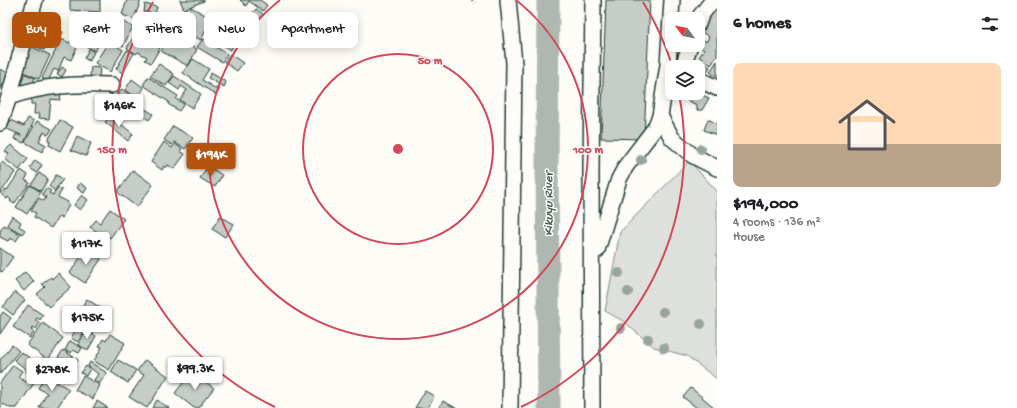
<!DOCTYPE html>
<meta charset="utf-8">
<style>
body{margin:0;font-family:"Gochi Hand",sans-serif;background:#f2f2f2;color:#202124;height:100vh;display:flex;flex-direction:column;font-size:15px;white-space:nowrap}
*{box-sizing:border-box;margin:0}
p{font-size:13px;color:#757577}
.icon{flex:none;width:22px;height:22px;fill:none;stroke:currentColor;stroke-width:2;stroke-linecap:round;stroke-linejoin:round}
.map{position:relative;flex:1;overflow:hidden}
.drawer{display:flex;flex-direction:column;background:#fff;width:300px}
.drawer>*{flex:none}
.hud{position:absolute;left:12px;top:12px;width:380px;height:36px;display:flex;gap:8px}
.needle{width:26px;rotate:302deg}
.controls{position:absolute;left:665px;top:12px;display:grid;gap:8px}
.controls a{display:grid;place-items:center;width:40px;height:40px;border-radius:8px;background:#fff;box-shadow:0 2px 10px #0003;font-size:20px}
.price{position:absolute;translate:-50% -34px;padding:0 9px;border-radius:4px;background:#fff;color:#222;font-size:13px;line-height:26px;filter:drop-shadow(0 1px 2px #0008)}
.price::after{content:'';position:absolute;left:50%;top:24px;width:12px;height:9px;margin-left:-6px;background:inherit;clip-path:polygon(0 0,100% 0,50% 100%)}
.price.selected{background:#b45309;color:#fff}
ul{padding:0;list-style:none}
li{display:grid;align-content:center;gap:8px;height:212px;padding:0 16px}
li+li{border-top:1px solid #e0e0e0}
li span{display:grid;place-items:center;height:124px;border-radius:8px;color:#555}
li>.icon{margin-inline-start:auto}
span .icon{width:72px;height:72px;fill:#fffc;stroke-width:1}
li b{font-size:17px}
h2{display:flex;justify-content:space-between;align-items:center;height:48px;padding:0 16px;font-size:17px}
.chip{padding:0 14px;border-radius:8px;background:#fff;box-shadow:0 2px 10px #0003;font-size:14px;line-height:36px}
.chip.selected{background:#b45309;color:#fff}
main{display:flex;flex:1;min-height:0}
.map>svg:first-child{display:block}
</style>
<main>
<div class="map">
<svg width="717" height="408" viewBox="0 0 717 408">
<rect width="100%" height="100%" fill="#fdfcf7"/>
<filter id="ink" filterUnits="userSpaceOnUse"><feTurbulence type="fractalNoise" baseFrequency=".025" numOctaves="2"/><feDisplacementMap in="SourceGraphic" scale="8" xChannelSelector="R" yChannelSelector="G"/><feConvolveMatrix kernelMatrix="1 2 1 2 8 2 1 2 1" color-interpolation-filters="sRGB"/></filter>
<g filter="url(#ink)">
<path fill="#dde0db" stroke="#7e8e88" d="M689,161L717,191V379L687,356L654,347L623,321L605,311L620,232Z"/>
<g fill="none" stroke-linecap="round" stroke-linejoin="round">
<path stroke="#aeb8b1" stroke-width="23" d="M548,0L547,165L549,408"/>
</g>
<path fill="#c6cdc7" stroke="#1f3d34" d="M70,0H100V12L70,10Z
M127,0H141L134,19L122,15Z
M180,0H204V1L184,9Z
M240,0H260L267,5L263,11L249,1L246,6Z
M606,0H650L644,139L601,138Z
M145,4L157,7L155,14L144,12Z
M191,7L233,31L228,40L223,37L222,39L206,30L201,40L179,28Z
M712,8L717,11V56L711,65L699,57L704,50L700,47L704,40L706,42L709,37L699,30Z
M256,9L263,14L259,19L252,14Z
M166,13L175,15L171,31L156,27L155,34L140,31L142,14L164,20Z
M302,15L324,28L314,44L293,31Z
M119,20L133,27L123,46L109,38Z
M44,24L51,27L48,33L41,30Z
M53,27L63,32L56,46L48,43L52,35L49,34Z
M39,33L50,38L44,50L26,42L29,34L37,37Z
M74,34L82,37L71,60L64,57L58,71L54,69L48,81L42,78L61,39L70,43Z
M135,34L160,48L151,63L145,60L147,57L138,52L136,54L127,48Z
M170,35L197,49L188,66L161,51Z
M84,36L99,44L95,51L80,43Z
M203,39L227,54L222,62L197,47Z
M227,39L234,44L231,50L223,45Z
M109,41L123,50L110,72L95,63Z
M30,46L50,55L39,79L19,70Z
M89,49L94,52L89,61L84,58Z
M127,50L134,53L123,73L116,69Z
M230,54L243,63L237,71L224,62Z
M193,59L209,69L202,80L216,89L217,87L220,89L216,95L183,73Z
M697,59L710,67L705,75L698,73V67H693Z
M717,61V77L710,72Z
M159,64L174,74L166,86L150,76Z
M62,67L66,70L62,77L57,74Z
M91,67L100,68L99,78L90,77Z
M1,69L9,74L0,90V70Z
M18,71L35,78L30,89L11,86Z
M211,73L226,82L224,87L208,78Z
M174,76L201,94L192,108L180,100L187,90L181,86L179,90L169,83Z
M148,77L178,96L176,99L184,104L179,111L168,104L169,102L143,85Z
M132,79L144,88L137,98L125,90Z
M122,89L141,104L135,111L117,96Z
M32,91L61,93L60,100L51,99L49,119L39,118L40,114H34L35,104H31Z
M690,93H697L709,98L702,110H697V105L686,100Z
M111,94L118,99L113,106L106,101Z
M105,102L111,107L106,113L100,108Z
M142,107L153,114L149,120L138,113Z
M111,116L133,134L128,141L105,122Z
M28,118L34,121L24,143L14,139L16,134L21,136V135L7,129L11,120L24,126Z
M708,119L717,124V135L704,130Z
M60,120L73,127L60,151L49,145L50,141L48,140Z
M37,121L52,129L48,135L44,132L39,141L46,145L42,152L25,142Z
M173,126L193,138L185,149L174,142L172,145L164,140Z
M77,136L91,143L86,156L71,150Z
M164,142L172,148L175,144L182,149L180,151L185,154L174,169L168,165L166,168L164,166L162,170L151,162Z
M11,145L28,159L19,170L5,159L9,154L5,151Z
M35,160L42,165L37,173L30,168Z
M2,162L15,172L0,194V165Z
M208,166L222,175L215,187L200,178Z
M21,170L28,175L25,180L30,183L14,204L10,201L11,200L8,197L7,199L2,195L6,189L7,190Z
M133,170L153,185L137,207L117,192Z
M39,173L48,179L41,191L31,185Z
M56,175L63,179L55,191L49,186Z
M80,183L87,188L84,193L77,188Z
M30,185L41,192L27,214L16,207Z
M57,187L62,190L58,197L68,202L67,204L69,205L62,218L59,216L51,228L34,217L36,213L31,211L39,198L44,201L46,197L42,194L46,188L51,191L49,193L53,195Z
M82,195L88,200L80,210L74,205Z
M110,209L124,219L110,238L102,232L100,234L90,227L96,220L100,223Z
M12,216L21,222L19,226L25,230L22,234L7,225Z
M220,216L234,224L225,237L212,229Z
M4,225L20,235L16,241L10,238L8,241L0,237V231Z
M0,248L13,257L2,272L0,271Z
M86,249L101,259L85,283L70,273Z
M25,272L34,281L24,291L15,281Z
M58,273L71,287L49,307L37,294L45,287L42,284L51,277L52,279Z
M15,292L25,300L13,315L3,307Z
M87,299L108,313L104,319L83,305Z
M28,305L43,315L40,320L37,318L35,320L40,323L36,329L33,327L31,330L34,332L30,338L13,327Z
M3,312L11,318L0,334V316Z
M84,314L93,320L94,317L101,322L92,334L77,325Z
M43,323L63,338L48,360L27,345Z
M77,328L84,332L78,342L71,338Z
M86,331L96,336L88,350L78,345Z
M110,334L125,343L109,370L94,361L102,347L99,346L103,339L106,341Z
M70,341L82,348L79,353L73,350L71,353L65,350Z
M12,345L19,351L0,374V360Z
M63,350L78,360L67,378L59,373L63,367L67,370L70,366L65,362L61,369L54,364Z
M21,352L47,370L39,381L26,372L27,370L14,360Z
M118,360L136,370L128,383L111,372Z
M145,360L168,376L147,408L129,397L144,375L137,371Z
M90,362L107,373L99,384L94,380L98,374L88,366Z
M13,365L22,371L18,377L26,382L28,379L34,383L17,408H10L4,404L0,408V383Z
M86,366L90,369L86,376L81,373Z
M49,370L54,374L51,379L69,389L57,408H39L47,393L38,388Z
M196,375L214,388L198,408H194L175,393L187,378L191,381Z
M83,376L100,385L93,399L75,390Z
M691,388L715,408H697L683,397Z
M425,391L434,396L428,408H415Z
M157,400L169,408H152Z
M97,401L108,408H93Z
M443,401L456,408H439Z"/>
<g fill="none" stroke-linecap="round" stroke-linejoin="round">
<g stroke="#1f3d34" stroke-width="18">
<path id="minor" d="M508,0L514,63L510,408
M698,24L701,15L713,0
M683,67L690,45
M698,79L717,88
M9,97C43,85 76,84 112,85
M660,116L672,138L692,155L717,168
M0,123L9,97L35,0
M597,250L619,179L626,166L655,128L660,116L668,65L672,0
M592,408L591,169L593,0"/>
</g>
<path stroke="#1f3d34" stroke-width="2.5" stroke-dasharray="1 3" stroke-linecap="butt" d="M472,0L475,3"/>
<use href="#minor" stroke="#fdfcf7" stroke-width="15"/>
</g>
<g fill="#98a59e">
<circle cx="701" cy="149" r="5"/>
<circle cx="641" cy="160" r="5"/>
<circle cx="619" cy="273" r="5"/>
<circle cx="628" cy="292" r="5"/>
<circle cx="663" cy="312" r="5"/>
<circle cx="701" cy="324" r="5"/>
<circle cx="621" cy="328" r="5"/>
<circle cx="648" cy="339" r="5"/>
<circle cx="664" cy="348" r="5"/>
</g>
</g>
<g fill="none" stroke="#d1495b" stroke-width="2">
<circle cx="398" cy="149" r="95"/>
<path d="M516 0A190 190 0 1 1 280 0"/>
<path d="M275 407A286 286 0 0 1 153 2M643 2A286 286 0 0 1 672 65M679 94A286 286 0 0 1 521 407"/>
</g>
<g text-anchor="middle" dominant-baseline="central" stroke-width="3" stroke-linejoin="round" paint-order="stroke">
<g font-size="13" font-style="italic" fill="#435c53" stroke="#fdfcf7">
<text transform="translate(549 204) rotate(-90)">Kikuyu River</text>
</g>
</g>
<circle cx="398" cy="149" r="6" fill="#d1495b" stroke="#fdfcf7" stroke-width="2"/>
<g font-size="12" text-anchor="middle" font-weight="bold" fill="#d1495b" stroke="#fdfcf7" stroke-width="3" stroke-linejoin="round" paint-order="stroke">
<text x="430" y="64">50 m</text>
<text x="588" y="153">100 m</text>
<text x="112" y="153">150 m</text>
</g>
</svg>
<div class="controls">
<a><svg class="needle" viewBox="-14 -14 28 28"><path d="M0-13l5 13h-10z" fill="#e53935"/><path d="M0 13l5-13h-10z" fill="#757577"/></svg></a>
<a><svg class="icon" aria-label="layers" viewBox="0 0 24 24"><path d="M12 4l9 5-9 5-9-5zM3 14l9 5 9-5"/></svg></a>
</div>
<b class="price" style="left:119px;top:128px">$146K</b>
<b class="price selected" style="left:211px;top:177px">$194K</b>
<b class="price" style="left:86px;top:266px">$117K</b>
<b class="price" style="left:87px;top:340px">$175K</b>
<b class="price" style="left:195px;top:391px">$99.3K</b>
<b class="price" style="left:52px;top:392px">$278K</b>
<div class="hud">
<a class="chip selected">Buy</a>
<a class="chip">Rent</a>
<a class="chip">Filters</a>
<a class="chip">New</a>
<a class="chip">Apartment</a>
</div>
</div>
<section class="drawer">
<h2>6 homes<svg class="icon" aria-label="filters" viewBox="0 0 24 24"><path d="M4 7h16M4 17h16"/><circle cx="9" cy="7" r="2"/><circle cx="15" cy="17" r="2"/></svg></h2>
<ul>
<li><span style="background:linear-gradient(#ffd9b3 65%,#b9a48a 0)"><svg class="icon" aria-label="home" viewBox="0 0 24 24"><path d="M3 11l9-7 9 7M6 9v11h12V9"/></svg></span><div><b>$194,000</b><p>4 rooms · 136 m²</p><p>House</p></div></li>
</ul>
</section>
</main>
